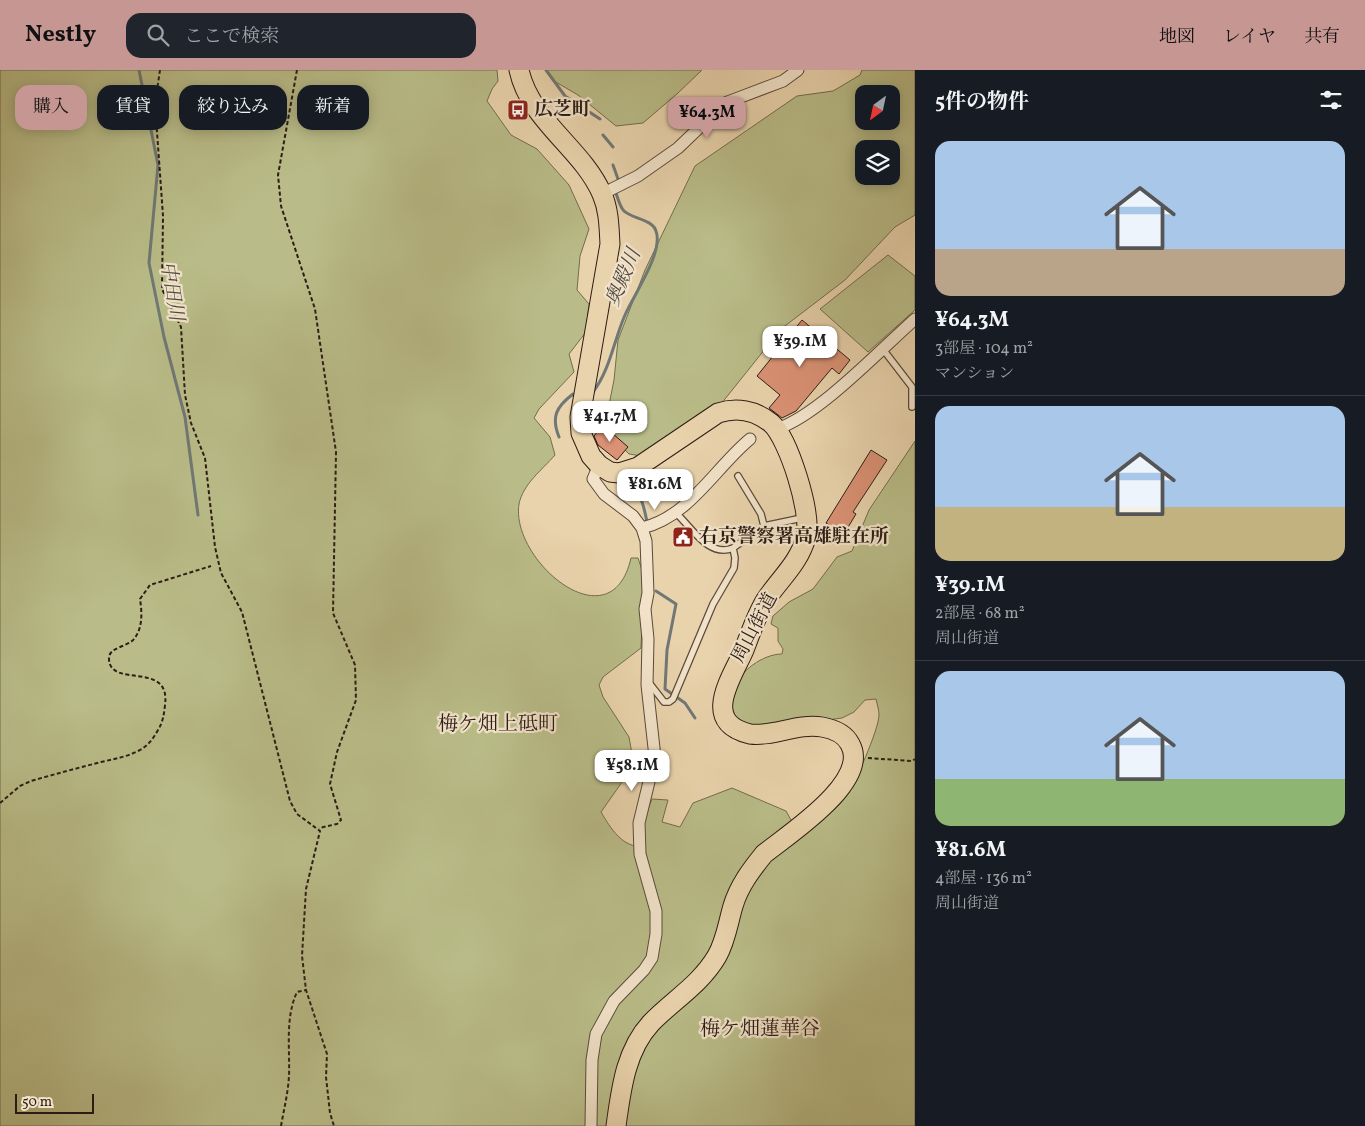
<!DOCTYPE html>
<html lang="ja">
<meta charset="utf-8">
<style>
body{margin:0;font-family:Vollkorn,"Noto Serif JP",serif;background:#20242c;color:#f1f3f6;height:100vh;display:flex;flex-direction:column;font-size:19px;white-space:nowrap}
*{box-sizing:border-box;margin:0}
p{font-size:16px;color:#9ea1a6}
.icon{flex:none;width:28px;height:28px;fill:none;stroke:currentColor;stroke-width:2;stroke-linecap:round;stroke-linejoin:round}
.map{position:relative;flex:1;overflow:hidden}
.drawer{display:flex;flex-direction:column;background:#171b24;width:450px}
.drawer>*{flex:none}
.guide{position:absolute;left:15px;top:15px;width:475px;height:45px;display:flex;gap:10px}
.needle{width:32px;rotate:213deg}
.tools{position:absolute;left:855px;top:15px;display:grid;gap:10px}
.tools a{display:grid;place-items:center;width:45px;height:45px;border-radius:10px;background:#171b24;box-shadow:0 2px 12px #0003;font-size:25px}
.scale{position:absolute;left:15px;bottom:12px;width:79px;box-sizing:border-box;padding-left:5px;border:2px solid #2c1c14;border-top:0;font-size:14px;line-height:18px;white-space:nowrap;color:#2c1c14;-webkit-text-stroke:4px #f1e2c9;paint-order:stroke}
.price{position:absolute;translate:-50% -42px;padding:0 11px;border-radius:10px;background:#fff;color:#222;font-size:16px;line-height:32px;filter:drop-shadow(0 1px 2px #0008)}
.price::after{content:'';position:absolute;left:50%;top:30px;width:15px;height:11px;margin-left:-8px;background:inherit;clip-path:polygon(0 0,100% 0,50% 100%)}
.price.on{background:#c59692;color:#111}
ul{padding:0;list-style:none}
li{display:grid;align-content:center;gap:10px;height:265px;padding:0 20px}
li+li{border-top:1px solid #363941}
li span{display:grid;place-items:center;height:155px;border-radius:15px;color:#555}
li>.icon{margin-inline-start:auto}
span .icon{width:90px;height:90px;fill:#fffc;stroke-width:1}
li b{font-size:21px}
h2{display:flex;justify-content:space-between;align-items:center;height:60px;padding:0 20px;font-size:21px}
.pill{padding:0 18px;border-radius:15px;background:#171b24;box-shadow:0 2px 12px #0003;font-size:18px;line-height:45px}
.pill.on{background:#c59692;color:#111}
header{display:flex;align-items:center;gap:30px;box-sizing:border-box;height:70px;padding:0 25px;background:#c59692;color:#111}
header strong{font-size:24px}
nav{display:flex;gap:28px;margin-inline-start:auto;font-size:18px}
.search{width:350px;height:45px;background:#20242c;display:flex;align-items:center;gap:12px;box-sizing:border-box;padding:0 18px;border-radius:15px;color:#9ea1a6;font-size:19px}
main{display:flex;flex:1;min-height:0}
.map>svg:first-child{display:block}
</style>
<header>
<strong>Nestly</strong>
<div class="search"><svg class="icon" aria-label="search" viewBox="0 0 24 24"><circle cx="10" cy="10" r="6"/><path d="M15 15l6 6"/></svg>ここで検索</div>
<nav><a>地図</a><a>レイヤ</a><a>共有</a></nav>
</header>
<main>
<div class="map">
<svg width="915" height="1056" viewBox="0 0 915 1056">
<rect width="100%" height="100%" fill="#e9d3ac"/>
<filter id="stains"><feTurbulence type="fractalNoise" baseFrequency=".004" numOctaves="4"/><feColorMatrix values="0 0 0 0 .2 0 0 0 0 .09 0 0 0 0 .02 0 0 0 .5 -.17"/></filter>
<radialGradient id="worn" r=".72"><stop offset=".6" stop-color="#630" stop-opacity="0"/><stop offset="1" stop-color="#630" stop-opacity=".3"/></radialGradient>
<path fill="#b9bc88" stroke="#726c4e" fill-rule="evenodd" d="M0,0H497L498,11L492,19L487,31L511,65L537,79L569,115L589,159L580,186L577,220L589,234L586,262L569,284L574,302L539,339L534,348L550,367L555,385C542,400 523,414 519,434C510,490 611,576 631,488H638L644,506L641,578L603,607L599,615L603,627L629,667L634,695L601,742C611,759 622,777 643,777L642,755L652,729L668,730L662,752L680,757L693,733L732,718L786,741L791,750L804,758C818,752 835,741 845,728C854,716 879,659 879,645C879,640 877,634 876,629L865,630L854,642L842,648L746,661L729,639C730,633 730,625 733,619C740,601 763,584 782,584L783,579L778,571V558L771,554L773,546L789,532L813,519L837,487L852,481L869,440L915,371V1056H0Z
M546,0H702L678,23L643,53L616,56L578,25L554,11Z
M862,0H915V145L895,157L845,210L781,259L717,339L642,386L629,384L611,366L605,355L614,310L618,270L645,200L695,96L797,26L833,21L860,5ZM864,24H891V51H864ZM864,79H891V106H864Z
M888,185L915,206V240L868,282L820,239Z"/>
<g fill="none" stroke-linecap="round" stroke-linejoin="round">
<path stroke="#707875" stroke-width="3" d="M139,0L158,95L149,193L164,267L185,347L198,445
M546,0L565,26L600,49
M603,65L613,77
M613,95L618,109
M593,322C610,300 614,270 625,245C633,226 664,182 656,161C652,149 633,149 624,141C619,136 618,127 615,121
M559,367C551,347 556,337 573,324
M625,410C641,424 643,431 647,452
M656,521L676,534L667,580L665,619L685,633L695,648"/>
</g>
<path fill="#da9174" stroke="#2c1c14" d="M802,250L850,290L839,304L832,298L796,341L782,348L769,338L780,325L757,306Z
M603,355L628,377L617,390L598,375L594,366Z
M871,380L887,390L853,442L856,444L844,464L826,453Z"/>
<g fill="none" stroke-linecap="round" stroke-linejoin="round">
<g stroke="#5b4a3a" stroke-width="8">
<path id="service" d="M882,278L912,317V337
M738,406L761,444L764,456
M733,478L764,456L802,448
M650,614L664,632H669L673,629L713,534L734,498L735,488L733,478C709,488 692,458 676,443"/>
</g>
<g stroke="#5b4a3a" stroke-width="13">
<path id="minor" d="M602,124L638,106L678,78L725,33L783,11L798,0
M776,359C817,347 881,279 915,249
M642,458C689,447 715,398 750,369
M591,1056L592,990L596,964L614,931L644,900L652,888L656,864V841L640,784L639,753L655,687L647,615L648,569L645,539L648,523L646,471L642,458L633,446L604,424L593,409L599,395"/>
</g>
<g stroke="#2c1c14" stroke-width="21">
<path id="trunk" d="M519,0C530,51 582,78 602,124C609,140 609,157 610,174L580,347L581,363L591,386L599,395L610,402L619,403L638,397L718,343C736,337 755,340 771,353C789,369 812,444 806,467C800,491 781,508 767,528C757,543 751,562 744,580C733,606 699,652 750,664C773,667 797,653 822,657C833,659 845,664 850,674C871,711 789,764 764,784C751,800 739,816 733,836C728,853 726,870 717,886C700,915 673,930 651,953C625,981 621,1021 616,1056"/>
</g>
<path stroke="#2c1c14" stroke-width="2" stroke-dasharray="4 2.5" stroke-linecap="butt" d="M160,0L155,34L163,146L162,219L181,257L185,325L191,353L205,388L215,477L221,503L242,542L290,731L297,744L320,761L306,819L302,886L306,920L327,984L326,1007L330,1043L334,1056
M297,0L278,105L281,136L315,239L336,382L333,543L355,595L356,630L337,682L330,714L341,750L337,754L319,758
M868,688L912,691L915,689
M0,733L20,716L31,711C55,704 78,698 101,692C114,689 126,687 138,681C147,677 153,669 158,660C163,652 164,644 165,635C171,590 110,619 109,589C108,577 128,577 134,569C143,558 142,542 140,529L150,515L211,496
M281,1056C284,1039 288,1023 289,1006C290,978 285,948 297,922L306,920"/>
<use href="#service" stroke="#f1e2c9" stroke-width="5.5"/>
<use href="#minor" stroke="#f1e2c9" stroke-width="11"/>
<use href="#trunk" stroke="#e9d3ac" stroke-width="19"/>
</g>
<defs>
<g id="bus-square" transform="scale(1.125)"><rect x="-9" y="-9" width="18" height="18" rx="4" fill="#8f2418" stroke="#f1e2c9"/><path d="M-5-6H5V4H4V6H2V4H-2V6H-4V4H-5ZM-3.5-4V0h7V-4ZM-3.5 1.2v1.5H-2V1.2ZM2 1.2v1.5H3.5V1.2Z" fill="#fff"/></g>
<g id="civic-square" transform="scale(1.125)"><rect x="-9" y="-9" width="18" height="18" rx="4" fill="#8f2418" stroke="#f1e2c9"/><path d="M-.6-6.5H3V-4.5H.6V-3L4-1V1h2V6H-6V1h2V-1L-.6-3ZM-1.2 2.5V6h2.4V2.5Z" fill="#fff"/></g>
</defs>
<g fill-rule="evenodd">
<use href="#bus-square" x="518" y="40"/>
<use href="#civic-square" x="683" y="467"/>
</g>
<g text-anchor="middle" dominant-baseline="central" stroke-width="4.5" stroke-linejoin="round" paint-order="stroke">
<g font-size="19" font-weight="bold" fill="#2c1c14" stroke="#f1e2c9" text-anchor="start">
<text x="534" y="40">広芝町</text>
<text x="699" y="467">右京警察署高雄駐在所</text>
</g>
<g font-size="19" fill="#2c1c14" stroke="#f1e2c9">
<text transform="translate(755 558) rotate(-62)">周山街道</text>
</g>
<g font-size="20" font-style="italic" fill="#4e4a44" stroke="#f1e2c9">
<text transform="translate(624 208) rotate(-67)">奥殿川</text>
<text transform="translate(171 221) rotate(81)">中田川</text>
</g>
<g font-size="20" fill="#2c1c14" stroke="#f1e2c9">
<text x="498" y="655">梅ケ畑上砥町</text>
<text x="760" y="960">梅ケ畑蓮華谷</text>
</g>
</g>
<rect width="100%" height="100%" filter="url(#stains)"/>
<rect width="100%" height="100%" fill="url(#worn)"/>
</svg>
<div class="tools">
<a><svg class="needle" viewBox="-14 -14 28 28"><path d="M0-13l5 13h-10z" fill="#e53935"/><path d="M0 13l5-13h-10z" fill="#9ea1a6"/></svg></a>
<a><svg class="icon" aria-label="layers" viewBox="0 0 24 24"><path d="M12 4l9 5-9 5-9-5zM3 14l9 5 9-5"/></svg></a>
</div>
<div class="scale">50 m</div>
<b class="price on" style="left:707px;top:69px">¥64.3M</b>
<b class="price" style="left:800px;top:298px">¥39.1M</b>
<b class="price" style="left:610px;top:373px">¥41.7M</b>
<b class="price" style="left:655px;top:441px">¥81.6M</b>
<b class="price" style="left:632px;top:722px">¥58.1M</b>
<div class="guide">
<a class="pill on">購入</a>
<a class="pill">賃貸</a>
<a class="pill">絞り込み</a>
<a class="pill">新着</a>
</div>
</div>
<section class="drawer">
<h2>5件の物件<svg class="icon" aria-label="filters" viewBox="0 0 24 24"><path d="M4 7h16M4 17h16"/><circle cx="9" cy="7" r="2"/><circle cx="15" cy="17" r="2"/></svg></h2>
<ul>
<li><span style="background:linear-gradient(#a9c7e8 70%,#b9a48a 0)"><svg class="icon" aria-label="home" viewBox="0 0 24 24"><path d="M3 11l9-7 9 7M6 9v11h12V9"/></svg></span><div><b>¥64.3M</b><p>3部屋 · 104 m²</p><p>マンション</p></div></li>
<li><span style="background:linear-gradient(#a9c7e8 65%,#c2b280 0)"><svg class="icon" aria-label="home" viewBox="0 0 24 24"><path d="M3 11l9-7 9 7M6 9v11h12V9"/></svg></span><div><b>¥39.1M</b><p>2部屋 · 68 m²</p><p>周山街道</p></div></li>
<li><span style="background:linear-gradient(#a9c7e8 70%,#8fb573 0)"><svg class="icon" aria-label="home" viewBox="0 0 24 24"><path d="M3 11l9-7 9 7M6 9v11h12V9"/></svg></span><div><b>¥81.6M</b><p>4部屋 · 136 m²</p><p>周山街道</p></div></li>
</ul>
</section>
</main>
